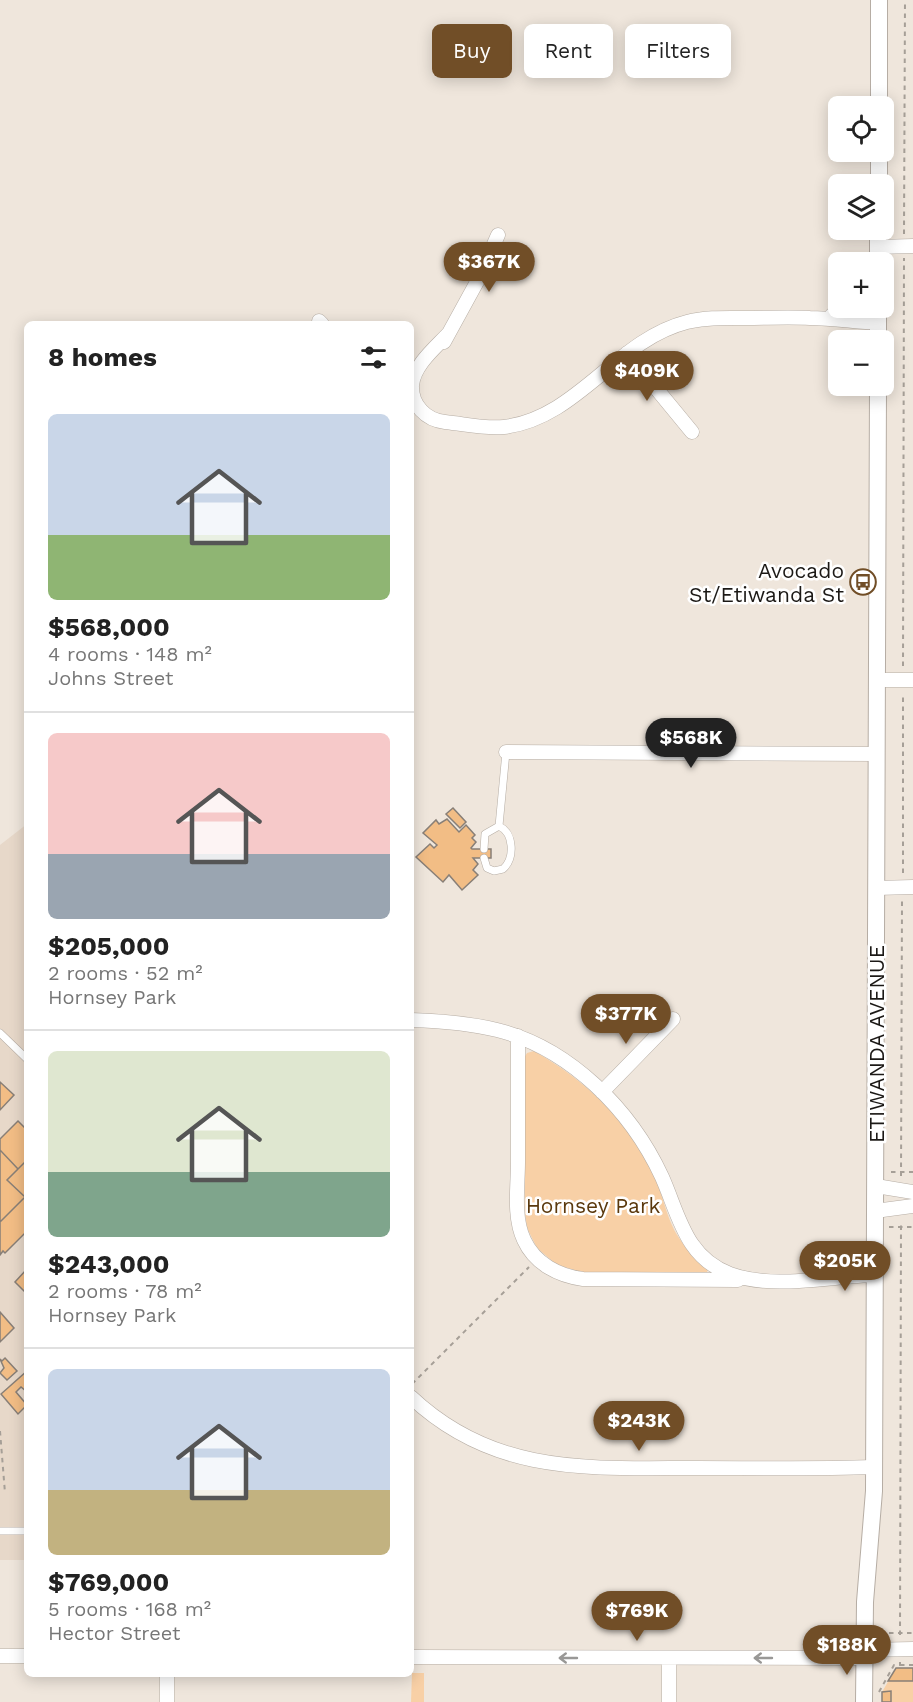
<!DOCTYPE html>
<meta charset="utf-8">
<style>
body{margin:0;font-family:"Work Sans",sans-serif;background:#f6f6f6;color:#222;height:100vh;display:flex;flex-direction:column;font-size:22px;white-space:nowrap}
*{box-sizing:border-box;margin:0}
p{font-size:20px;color:#767676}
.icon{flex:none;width:33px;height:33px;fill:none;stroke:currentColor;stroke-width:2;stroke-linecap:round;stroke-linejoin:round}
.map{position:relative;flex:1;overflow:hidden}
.sheet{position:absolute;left:24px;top:321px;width:390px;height:1356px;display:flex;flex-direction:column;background:#fff;border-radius:9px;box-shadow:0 3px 15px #0003}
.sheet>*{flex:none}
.guide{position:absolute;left:432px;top:24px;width:390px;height:54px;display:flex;gap:12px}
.buttons{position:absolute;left:828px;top:96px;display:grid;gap:12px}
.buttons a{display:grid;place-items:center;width:66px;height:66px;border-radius:9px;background:#fff;box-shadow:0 3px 15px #0003;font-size:30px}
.price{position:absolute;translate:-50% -51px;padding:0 14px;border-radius:21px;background:#714e27;color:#fff;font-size:20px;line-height:39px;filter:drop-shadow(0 2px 3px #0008)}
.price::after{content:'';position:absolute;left:50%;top:36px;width:18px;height:14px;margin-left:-9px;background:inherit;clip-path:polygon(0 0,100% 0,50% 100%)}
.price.on{background:#222;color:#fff}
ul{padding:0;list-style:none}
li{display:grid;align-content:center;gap:12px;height:318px;padding:0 24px}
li+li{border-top:2px solid #e0e0e0}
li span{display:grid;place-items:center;height:186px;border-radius:9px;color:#555}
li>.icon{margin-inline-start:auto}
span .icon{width:108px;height:108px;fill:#fffc;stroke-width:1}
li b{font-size:26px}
h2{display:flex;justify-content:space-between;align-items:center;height:72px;padding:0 24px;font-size:26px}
.pill{padding:0 21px;border-radius:9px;background:#fff;box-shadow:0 3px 15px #0003;font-size:21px;line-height:54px}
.pill.on{background:#714e27;color:#fff}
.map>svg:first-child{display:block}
</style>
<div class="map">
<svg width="913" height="1702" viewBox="0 0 913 1702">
<rect width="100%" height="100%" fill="#efe6dc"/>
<path fill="#e7d8c9" d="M27,824V1560H0V845Z"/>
<path fill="#f8d0a6" d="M534,1051C586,1081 629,1120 654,1175C664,1197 667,1223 682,1242C689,1252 699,1260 708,1269L707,1272L585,1273L557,1265L537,1248L527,1228L525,1213L524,1058L527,1053Z
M896,1668H913V1702H882V1692Z
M412,1673H424V1702H411Z"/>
<path fill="#f2bd85" stroke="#887f77" stroke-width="1.5" d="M453,808L466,822L460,828L446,814Z
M447,819L459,832L466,825L475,835L472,838L476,842L471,848L472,849H491V858H473L478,864L473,870L478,875L462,890L449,875L443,882L416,857L430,844L434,848L437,845L423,833L436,820L439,824Z
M0,1082L14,1095L0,1110Z
M18,1121L27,1130V1160L18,1169L0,1150V1139Z
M0,1150L18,1169L7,1180L25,1197L0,1222Z
M27,1160V1235L24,1234L5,1253L3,1251L0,1255V1222L25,1197L7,1180Z
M26,1270H27V1294L15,1282Z
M0,1312L14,1328L0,1342Z
M5,1358L17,1371L7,1380L0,1373L4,1368L0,1359L2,1361Z
M27,1371V1392L21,1387L16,1392L27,1405L18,1414L1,1394Z
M896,1668H913V1681H888Z
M891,1691V1702H882V1692Z"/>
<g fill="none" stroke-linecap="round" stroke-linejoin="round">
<g stroke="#b6ada4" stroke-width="8">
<path id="service" d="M484,849L485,834L499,826
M484,858L487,868L494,871L503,869C515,858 514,833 499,826L506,752
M0,1033L27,1059
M0,1531H27"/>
</g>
<g stroke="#b6ada4" stroke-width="15">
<path id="minor" d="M878,247L913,246
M832,315L878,310
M319,321L322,324
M448,334C435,348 414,365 412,385C411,405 426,420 445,422C465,424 484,429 504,427C578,418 616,340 687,322C706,317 727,318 746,318C767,318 789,317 810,318C833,318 855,322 878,323
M444,342L478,280L498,235
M627,353L692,432
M877,680H913
M506,752L877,754
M876,888L913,887
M411,1020C440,1021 469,1023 497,1030C570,1048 631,1110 662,1177C679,1215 685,1257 730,1274C774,1290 829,1276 875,1275
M518,1036C518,1078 518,1120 518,1162C518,1186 513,1217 524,1240C535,1264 559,1276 583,1279L738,1280
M602,1092L673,1019
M876,1186L913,1192
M875,1211L913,1206
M411,1397C495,1476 590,1468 697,1468C756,1468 815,1469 874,1467
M864,1650L913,1649
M0,1656H27
M411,1657L864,1658
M167,1702V1674
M669,1702V1658"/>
</g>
<g stroke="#b6ada4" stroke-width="18">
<path id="tertiary" d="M879,106V0
M879,184V152
M878,230V262
M878,340V308
M864,1702L865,1602L874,1491L878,386"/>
</g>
<path stroke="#a69f97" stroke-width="2" stroke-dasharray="4.5 4.5" stroke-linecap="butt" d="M904,234L905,0
M903,666L904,258
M903,873V693
M891,1172H913
M901,1176L902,900
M889,1227H913
M412,1384L529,1267
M0,1431L5,1493
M880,1633H913
M900,1635L901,1221
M900,1665H913
M879,1692L894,1665H900V1662"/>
<use href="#service" stroke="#fff" stroke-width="7"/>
<use href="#minor" stroke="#fff" stroke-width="14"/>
<use href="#tertiary" stroke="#fff" stroke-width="16"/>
</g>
<defs><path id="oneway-shaft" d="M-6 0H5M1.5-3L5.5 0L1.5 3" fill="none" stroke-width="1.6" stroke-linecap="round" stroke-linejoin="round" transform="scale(1.5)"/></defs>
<g stroke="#999896">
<use href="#oneway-shaft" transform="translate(568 1658) rotate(-180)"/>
<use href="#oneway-shaft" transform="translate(763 1658) rotate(-180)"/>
</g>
<defs>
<g id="bus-ring" transform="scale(1.35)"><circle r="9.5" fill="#fff" stroke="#714e27" stroke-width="1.5"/><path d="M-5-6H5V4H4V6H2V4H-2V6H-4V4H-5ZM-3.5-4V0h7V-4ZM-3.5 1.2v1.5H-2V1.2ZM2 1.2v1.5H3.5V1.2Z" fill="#714e27"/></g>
</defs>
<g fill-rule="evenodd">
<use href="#bus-ring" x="863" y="582"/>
</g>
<g text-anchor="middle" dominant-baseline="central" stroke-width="5" stroke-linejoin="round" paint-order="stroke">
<g font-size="21" fill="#1c1916" stroke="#fff" text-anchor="end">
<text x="844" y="570">Avocado<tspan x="844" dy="24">St/Etiwanda St</tspan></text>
</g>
<g font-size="21" fill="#1c1916" stroke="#fff">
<text transform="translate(876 1044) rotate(-90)">ETIWANDA AVENUE</text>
</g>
<g font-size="21" fill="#5b390d" stroke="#fff">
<text x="593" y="1205">Hornsey Park</text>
</g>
</g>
</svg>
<div class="buttons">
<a><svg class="icon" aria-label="locate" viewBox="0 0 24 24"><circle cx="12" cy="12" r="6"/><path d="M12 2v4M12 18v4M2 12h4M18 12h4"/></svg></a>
<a><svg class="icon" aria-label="layers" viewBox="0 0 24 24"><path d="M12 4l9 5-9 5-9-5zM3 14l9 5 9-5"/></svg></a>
<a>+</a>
<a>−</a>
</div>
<b class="price" style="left:489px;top:293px">$367K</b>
<b class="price" style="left:647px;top:402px">$409K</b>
<b class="price on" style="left:691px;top:769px">$568K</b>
<b class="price" style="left:626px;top:1045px">$377K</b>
<b class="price" style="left:845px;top:1292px">$205K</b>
<b class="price" style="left:639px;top:1452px">$243K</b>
<b class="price" style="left:637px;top:1642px">$769K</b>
<b class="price" style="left:847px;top:1676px">$188K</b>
<div class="guide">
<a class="pill on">Buy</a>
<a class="pill">Rent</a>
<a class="pill">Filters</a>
</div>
<section class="sheet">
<h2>8 homes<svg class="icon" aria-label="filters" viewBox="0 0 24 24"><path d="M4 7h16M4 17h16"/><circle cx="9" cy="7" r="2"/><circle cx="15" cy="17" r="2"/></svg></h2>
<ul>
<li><span style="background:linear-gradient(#c9d6e8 65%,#8fb573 0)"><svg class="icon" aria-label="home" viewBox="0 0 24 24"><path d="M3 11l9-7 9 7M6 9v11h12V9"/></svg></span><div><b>$568,000</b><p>4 rooms · 148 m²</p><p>Johns Street</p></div></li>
<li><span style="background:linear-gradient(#f6c9c9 65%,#9aa5b1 0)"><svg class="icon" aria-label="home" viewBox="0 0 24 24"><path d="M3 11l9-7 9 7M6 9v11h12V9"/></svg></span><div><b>$205,000</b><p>2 rooms · 52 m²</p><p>Hornsey Park</p></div></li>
<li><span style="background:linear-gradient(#dfe7d0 65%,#7fa58c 0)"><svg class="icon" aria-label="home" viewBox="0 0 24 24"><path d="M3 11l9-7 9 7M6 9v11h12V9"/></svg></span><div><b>$243,000</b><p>2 rooms · 78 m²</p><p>Hornsey Park</p></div></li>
<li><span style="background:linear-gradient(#c9d6e8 65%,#c2b280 0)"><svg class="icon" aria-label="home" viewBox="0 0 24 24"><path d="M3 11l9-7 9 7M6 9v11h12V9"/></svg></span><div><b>$769,000</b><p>5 rooms · 168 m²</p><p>Hector Street</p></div></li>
</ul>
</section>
</div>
